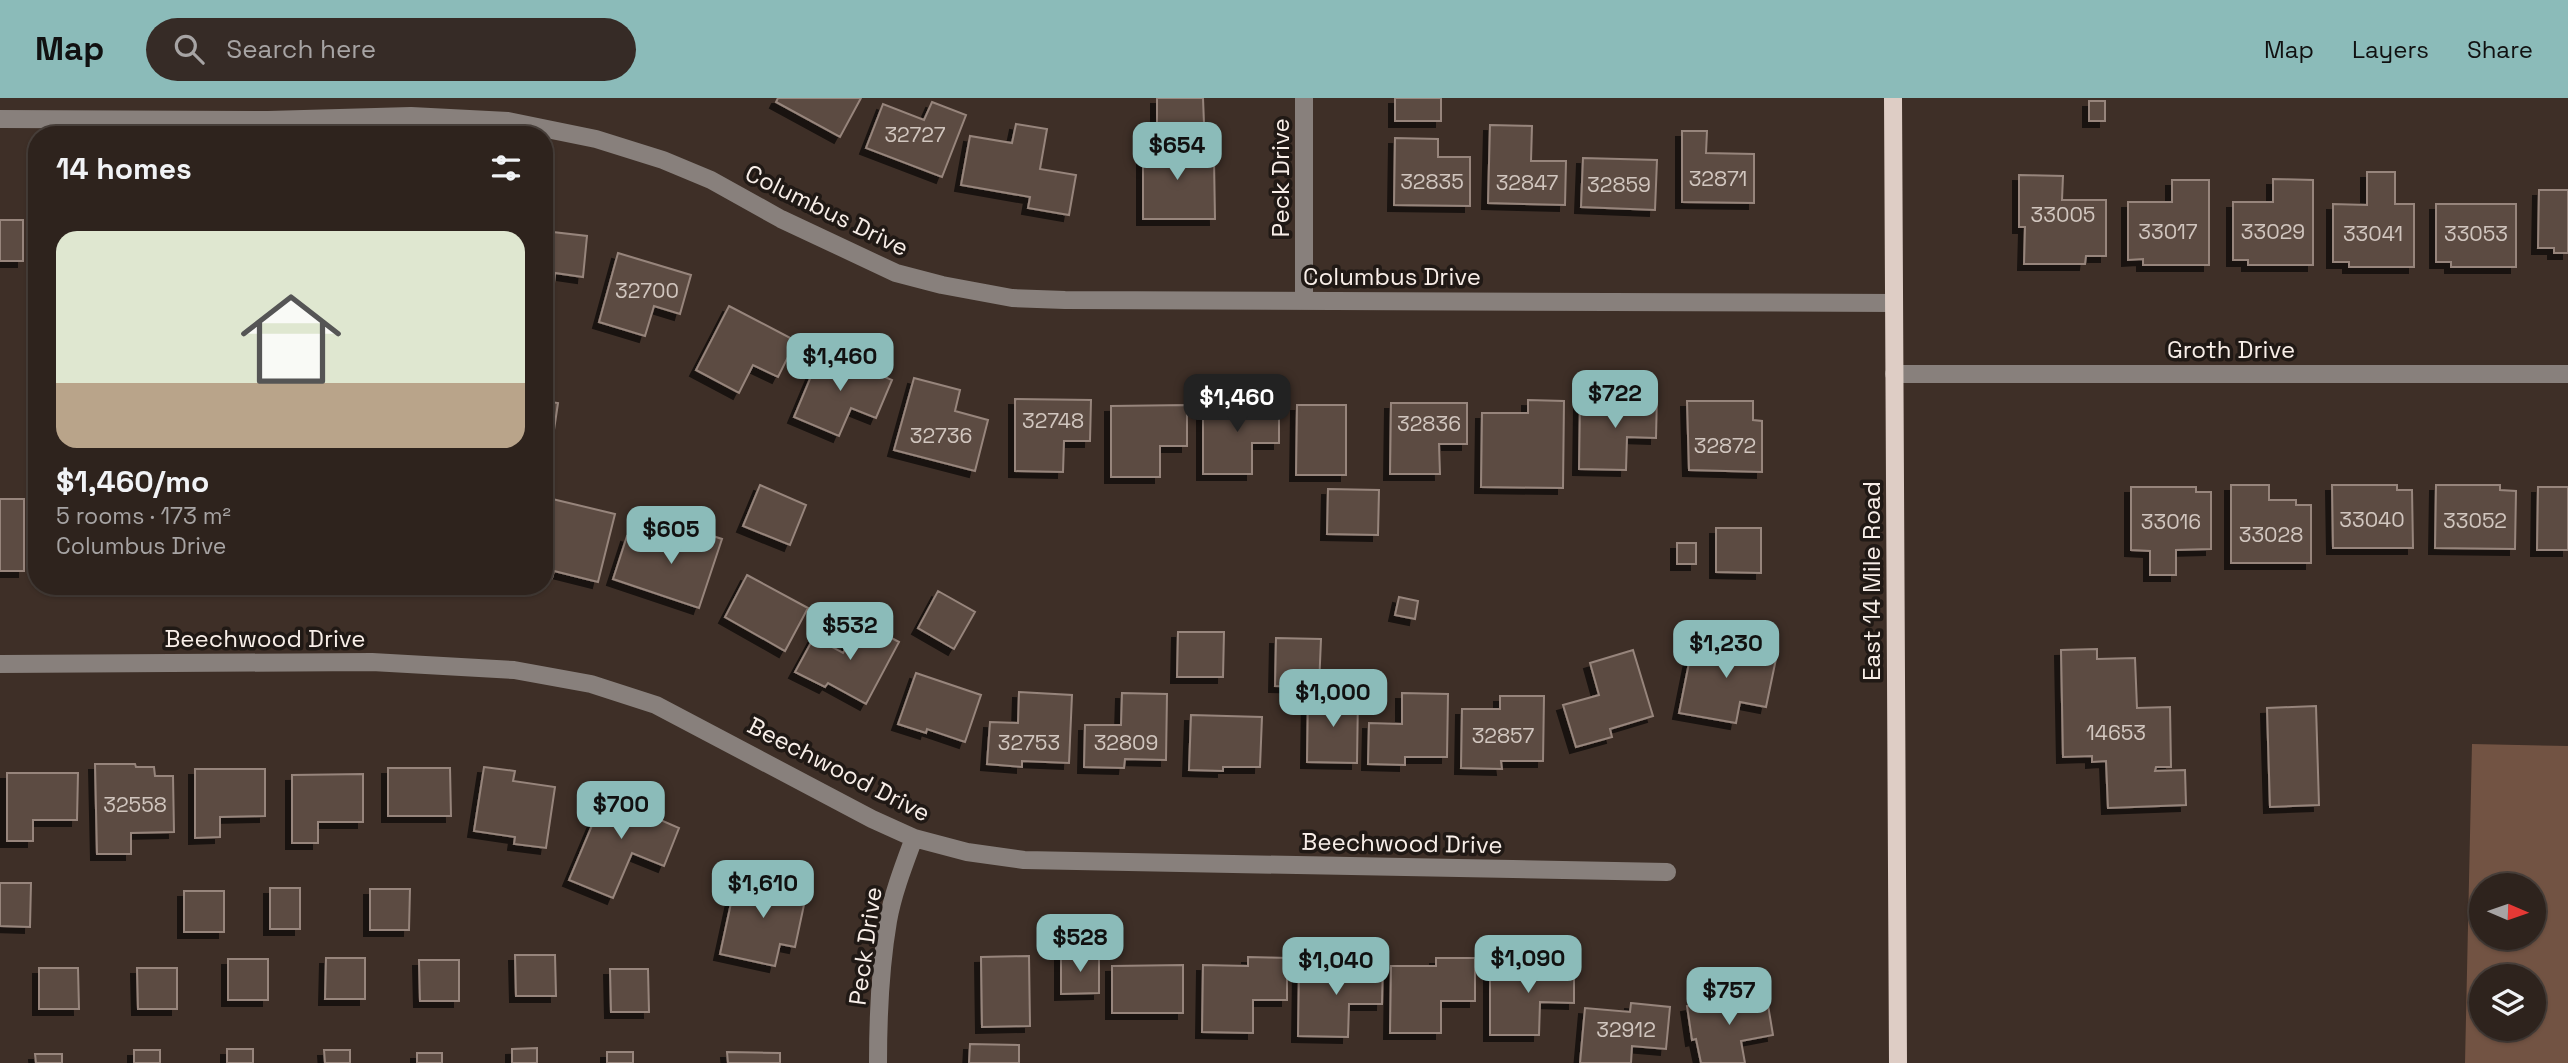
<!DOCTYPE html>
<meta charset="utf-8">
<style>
body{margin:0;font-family:"Space Grotesk",sans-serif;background:#362b26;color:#f1f3f6;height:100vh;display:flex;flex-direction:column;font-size:26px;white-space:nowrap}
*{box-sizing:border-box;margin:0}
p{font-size:23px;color:#a7a4a4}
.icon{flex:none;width:38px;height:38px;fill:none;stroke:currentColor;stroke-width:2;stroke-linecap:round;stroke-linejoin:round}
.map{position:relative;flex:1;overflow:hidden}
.sheet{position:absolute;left:28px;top:28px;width:525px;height:469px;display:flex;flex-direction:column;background:#2e231d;border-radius:28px;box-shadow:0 2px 5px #0004,0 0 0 2px #49403b}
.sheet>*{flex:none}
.needle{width:46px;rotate:92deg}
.tools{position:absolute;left:2469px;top:775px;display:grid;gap:14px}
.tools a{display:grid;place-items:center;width:77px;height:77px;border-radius:50%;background:#2e231d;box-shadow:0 2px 5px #0004,0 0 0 2px #49403b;font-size:35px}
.price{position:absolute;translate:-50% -60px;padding:0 16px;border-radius:14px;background:#8bbbb9;color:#111;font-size:23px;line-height:46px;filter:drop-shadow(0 2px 4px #0008)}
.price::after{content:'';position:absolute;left:50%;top:42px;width:21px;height:16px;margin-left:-10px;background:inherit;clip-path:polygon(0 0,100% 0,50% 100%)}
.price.active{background:#222;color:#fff}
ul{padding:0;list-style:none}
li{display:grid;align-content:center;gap:14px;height:371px;padding:0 28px}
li+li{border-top:2px solid #49403b}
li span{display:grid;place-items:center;height:217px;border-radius:21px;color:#555}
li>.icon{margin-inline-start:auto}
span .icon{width:126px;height:126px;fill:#fffc;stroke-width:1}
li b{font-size:30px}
h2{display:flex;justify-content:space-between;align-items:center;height:84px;padding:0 28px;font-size:30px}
header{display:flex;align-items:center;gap:42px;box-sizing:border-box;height:98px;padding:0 35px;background:#8bbbb9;color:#111}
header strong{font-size:33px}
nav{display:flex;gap:38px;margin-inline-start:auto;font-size:24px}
.search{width:490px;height:63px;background:#362b26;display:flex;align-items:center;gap:18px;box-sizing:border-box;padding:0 24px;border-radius:38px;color:#a7a4a4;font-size:26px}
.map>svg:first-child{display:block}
</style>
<header>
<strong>Map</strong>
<div class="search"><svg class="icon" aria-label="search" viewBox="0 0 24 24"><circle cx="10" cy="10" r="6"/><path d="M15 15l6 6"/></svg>Search here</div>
<nav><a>Map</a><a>Layers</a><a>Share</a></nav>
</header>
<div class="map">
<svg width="2568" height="965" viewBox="0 0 2568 965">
<defs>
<filter id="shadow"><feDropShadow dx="-6" dy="6" stdDeviation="0" flood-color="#0009"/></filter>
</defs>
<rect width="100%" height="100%" fill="#3e2f27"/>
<path fill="#725343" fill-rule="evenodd" d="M2472,646L2568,648V965H2465ZM2482,788H2534V840H2482ZM2482,878H2534V931H2482Z"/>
<path fill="#5c4c43" stroke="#97857c" stroke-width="2" filter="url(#shadow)" d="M778,0H861L840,39L776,4Z
M1157,0H1203L1204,26H1157Z
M1395,0H1441V23H1395Z
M2089,3H2105V23H2089Z
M932,4L966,17L942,79L866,50L883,6L924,22Z
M1016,26L1047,31L1040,71L1076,77L1069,117L1028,110L1030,99L961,87L970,38L1012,45Z
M1490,27L1532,28L1531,63H1566L1565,107L1488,105Z
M1682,33H1707L1706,55L1754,56V105L1682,104Z
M1395,40L1438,41V59H1470V108L1394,107Z
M1200,43L1201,62H1214L1215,121H1143V44Z
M1583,60L1657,62L1655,112L1581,109Z
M2367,74H2395V106H2414V169H2349V164H2333V106L2367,107Z
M2019,77L2063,78L2062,102H2106V158H2086L2085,166H2024L2025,129H2019Z
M2273,81L2313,82V167H2248V162H2233V104H2273Z
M2172,82H2209V167H2143V161L2128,162V104H2172Z
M2539,92H2568V155H2554V150H2538Z
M2436,106H2516V169H2451V164H2436Z
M0,122H23V163H0Z
M544,133L587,138L583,179L555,175L552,206L544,205Z
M618,155L691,177L680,216L654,208L645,238L599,224Z
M729,208L796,243L778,279L753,267L739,295L696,272Z
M822,252L892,282L876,320L851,310L839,338L794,319Z
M914,280L960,292L955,313L988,322L975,373L894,352Z
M1619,295L1657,296L1656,340L1627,339L1626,372L1579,371L1580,305H1619Z
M1015,301L1091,302L1090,343H1064L1063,374L1015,373Z
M1528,302L1564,303L1563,390L1481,389L1482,315H1528Z
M544,303L558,305L554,332L544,331Z
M1687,303H1753V322L1762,323V374L1689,372Z
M1203,304H1279V345H1252V376H1203Z
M1391,305H1467V346H1439L1440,376H1390Z
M1187,307V348H1160V379H1111V308Z
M1297,307H1346V377H1296Z
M760,387L806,407L790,447L743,428Z
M2231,387H2269V402H2296V407H2311V465H2231Z
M2332,387H2397V392H2412L2413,450H2333Z
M2436,387H2500V392L2516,393L2515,451L2435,450Z
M2131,389H2196V394H2211V451L2176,452V477H2150V453L2131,452Z
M2538,389H2568V452H2537Z
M1328,391L1379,392L1378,437L1327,436Z
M544,399L615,416L598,484L554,473L552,480L544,478Z
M0,401H24V473H0Z
M679,427L722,441L699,510L613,481L627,438L671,453Z
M1716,430H1761V475L1716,474Z
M1677,445H1696V466H1677Z
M747,477L808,510L785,553L725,519Z
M938,493L975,514L954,551L918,530Z
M1399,499L1418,503L1415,521L1395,517Z
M860,523L899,544L866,606L828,585L825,589L795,574L814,539L843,555Z
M1178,534H1224L1223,579H1177Z
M1276,540L1321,541L1319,589L1275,588Z
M1694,540L1777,556L1766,609L1740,604L1736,625L1679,615Z
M2097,551V561L2135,560L2137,610L2170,609L2171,669H2156L2155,673L2185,672L2186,707L2108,710L2106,663L2092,664V658L2063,659L2061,552Z
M1633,552L1653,618L1610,631L1612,639L1576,649L1563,607L1599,597L1590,565Z
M916,575L981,597L965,644L927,631L926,635L898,626Z
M1019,594L1072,597L1069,665L1022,663V669L987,666L990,624L1018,625Z
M1122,595L1167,596L1166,662L1125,661L1124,670L1084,669L1085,627H1121Z
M1402,595L1448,596L1447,659H1405V667L1368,666L1369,625L1402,626Z
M1308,596L1358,597L1357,665L1307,664Z
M1500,598H1544L1543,663H1501L1502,671L1461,670L1462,611H1500Z
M2316,608L2319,707L2270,709L2267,610Z
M1191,617L1262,619L1260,669H1223V673L1189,672Z
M95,666H135L136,669H154L155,678H173L174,734L131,735V756H97Z
M484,669L515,673L513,683L555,689L546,750L514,746L515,739L474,733Z
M388,670H450L451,718H388Z
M195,671H265V718L220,719V739L195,740Z
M7,675H78L77,722H33V743H7Z
M363,676V724H318V745H292V677Z
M609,687L653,706L649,717L679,730L664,768L632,755L613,800L569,782Z
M770,779L808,788L795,849L780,846L775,868L720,856L736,782L767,789Z
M0,785H31L30,829L0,828Z
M270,790H300V831H270Z
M370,791H410L409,832H370Z
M184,793H224V834H184Z
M1061,856H1099V895L1061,896Z
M515,857H555L556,898H516Z
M1029,858L1030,928L982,929L981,859Z
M1248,859L1287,860V902H1253V935L1202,934L1203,867L1248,868Z
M326,860H365V901H325Z
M1436,860H1475V903H1441V935H1390L1391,868H1436Z
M228,861H268V902H228Z
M1535,861L1574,862V905L1540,904L1539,937H1490V870H1535Z
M419,862H459V903H420Z
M1344,863H1383L1382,906H1349L1348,939L1298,938L1299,871L1343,872Z
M1183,867V915H1112V868Z
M39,870H78L79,911H39Z
M137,870H177V911H138Z
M610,871H648L649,914H611Z
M1766,895L1773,937L1741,943L1745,965H1701L1696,941L1692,942L1687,908L1719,902L1720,909L1728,907L1727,902Z
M1631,905L1670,909L1666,951L1632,948L1631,965H1580L1585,910L1630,914Z
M970,946L1019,947V965H969Z
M537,950V965H512V951Z
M227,951H253V965H227Z
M134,952H160V965H134Z
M324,952H350V965H325Z
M607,954H633V965H607Z
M727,954L780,955V965H728Z
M417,955H442V965H417Z
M35,956H62V965H36Z"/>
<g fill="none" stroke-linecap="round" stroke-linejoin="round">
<path stroke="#88807c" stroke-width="18" d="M1304,0V202
M0,21L268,22L411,18L508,23L596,41L663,62L711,82L781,121L896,175L942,187L1012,200L1065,202L1894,205
M1894,276H2568
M0,566L372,564L514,572L591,586L656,607L872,721L914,740L967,754L1024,762L1667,774
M878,965C878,918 880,870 888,823C893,795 904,767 914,740"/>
<path stroke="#decdc5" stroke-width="18" d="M1893,0L1898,965"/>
</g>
<g text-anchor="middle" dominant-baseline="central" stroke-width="7" stroke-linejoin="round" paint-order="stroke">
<g font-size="21" fill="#d1c6bf">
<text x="915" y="36">32727</text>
<text x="1718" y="80">32871</text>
<text x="1432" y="83">32835</text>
<text x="1527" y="84">32847</text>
<text x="1619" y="86">32859</text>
<text x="2063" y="116">33005</text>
<text x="2168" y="133">33017</text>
<text x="2273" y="133">33029</text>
<text x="2373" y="135">33041</text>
<text x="2476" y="135">33053</text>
<text x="647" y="192">32700</text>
<text x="1053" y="322">32748</text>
<text x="1429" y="325">32836</text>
<text x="941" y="337">32736</text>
<text x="1725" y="347">32872</text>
<text x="2372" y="421">33040</text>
<text x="2475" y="422">33052</text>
<text x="2171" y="423">33016</text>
<text x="2271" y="436">33028</text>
<text x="2116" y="634">14653</text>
<text x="1503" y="637">32857</text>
<text x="1029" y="644">32753</text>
<text x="1126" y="644">32809</text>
<text x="135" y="706">32558</text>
<text x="1626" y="931">32912</text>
</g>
<g font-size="24" fill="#f8eee8" stroke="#201915">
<text transform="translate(1280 80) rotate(-90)">Peck Drive</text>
<text transform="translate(827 112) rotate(26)">Columbus Drive</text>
<text x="1392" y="178">Columbus Drive</text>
<text x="2231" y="251">Groth Drive</text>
<text transform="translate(1871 483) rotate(-90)">East 14 Mile Road</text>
<text x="265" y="540">Beechwood Drive</text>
<text transform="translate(839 671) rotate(27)">Beechwood Drive</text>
<text transform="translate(1402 745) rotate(1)">Beechwood Drive</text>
<text transform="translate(865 848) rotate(-82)">Peck Drive</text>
</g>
</g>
</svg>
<div class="tools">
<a><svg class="needle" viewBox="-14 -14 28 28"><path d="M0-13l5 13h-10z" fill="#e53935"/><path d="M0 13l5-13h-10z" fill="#a7a4a4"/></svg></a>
<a><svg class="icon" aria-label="layers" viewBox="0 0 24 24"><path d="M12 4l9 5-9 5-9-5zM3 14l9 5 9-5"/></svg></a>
</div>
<b class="price" style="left:1177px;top:84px">$654</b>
<b class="price" style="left:840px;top:295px">$1,460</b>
<b class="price" style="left:1615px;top:332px">$722</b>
<b class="price active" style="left:1237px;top:336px">$1,460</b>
<b class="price" style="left:671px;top:468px">$605</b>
<b class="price" style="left:850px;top:564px">$532</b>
<b class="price" style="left:1726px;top:582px">$1,230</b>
<b class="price" style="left:1333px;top:631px">$1,000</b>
<b class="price" style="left:621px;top:743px">$700</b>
<b class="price" style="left:763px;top:822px">$1,610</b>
<b class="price" style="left:1080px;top:876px">$528</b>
<b class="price" style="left:1528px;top:897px">$1,090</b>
<b class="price" style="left:1336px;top:899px">$1,040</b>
<b class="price" style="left:1729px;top:929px">$757</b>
<section class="sheet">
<h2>14 homes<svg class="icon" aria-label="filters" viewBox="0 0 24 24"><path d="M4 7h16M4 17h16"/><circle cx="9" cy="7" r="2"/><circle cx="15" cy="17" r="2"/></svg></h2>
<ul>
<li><span style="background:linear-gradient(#dfe7d0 70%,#b9a48a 0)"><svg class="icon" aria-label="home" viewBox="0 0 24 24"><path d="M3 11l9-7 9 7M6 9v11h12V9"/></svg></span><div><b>$1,460/mo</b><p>5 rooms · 173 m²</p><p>Columbus Drive</p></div></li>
</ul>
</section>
</div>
